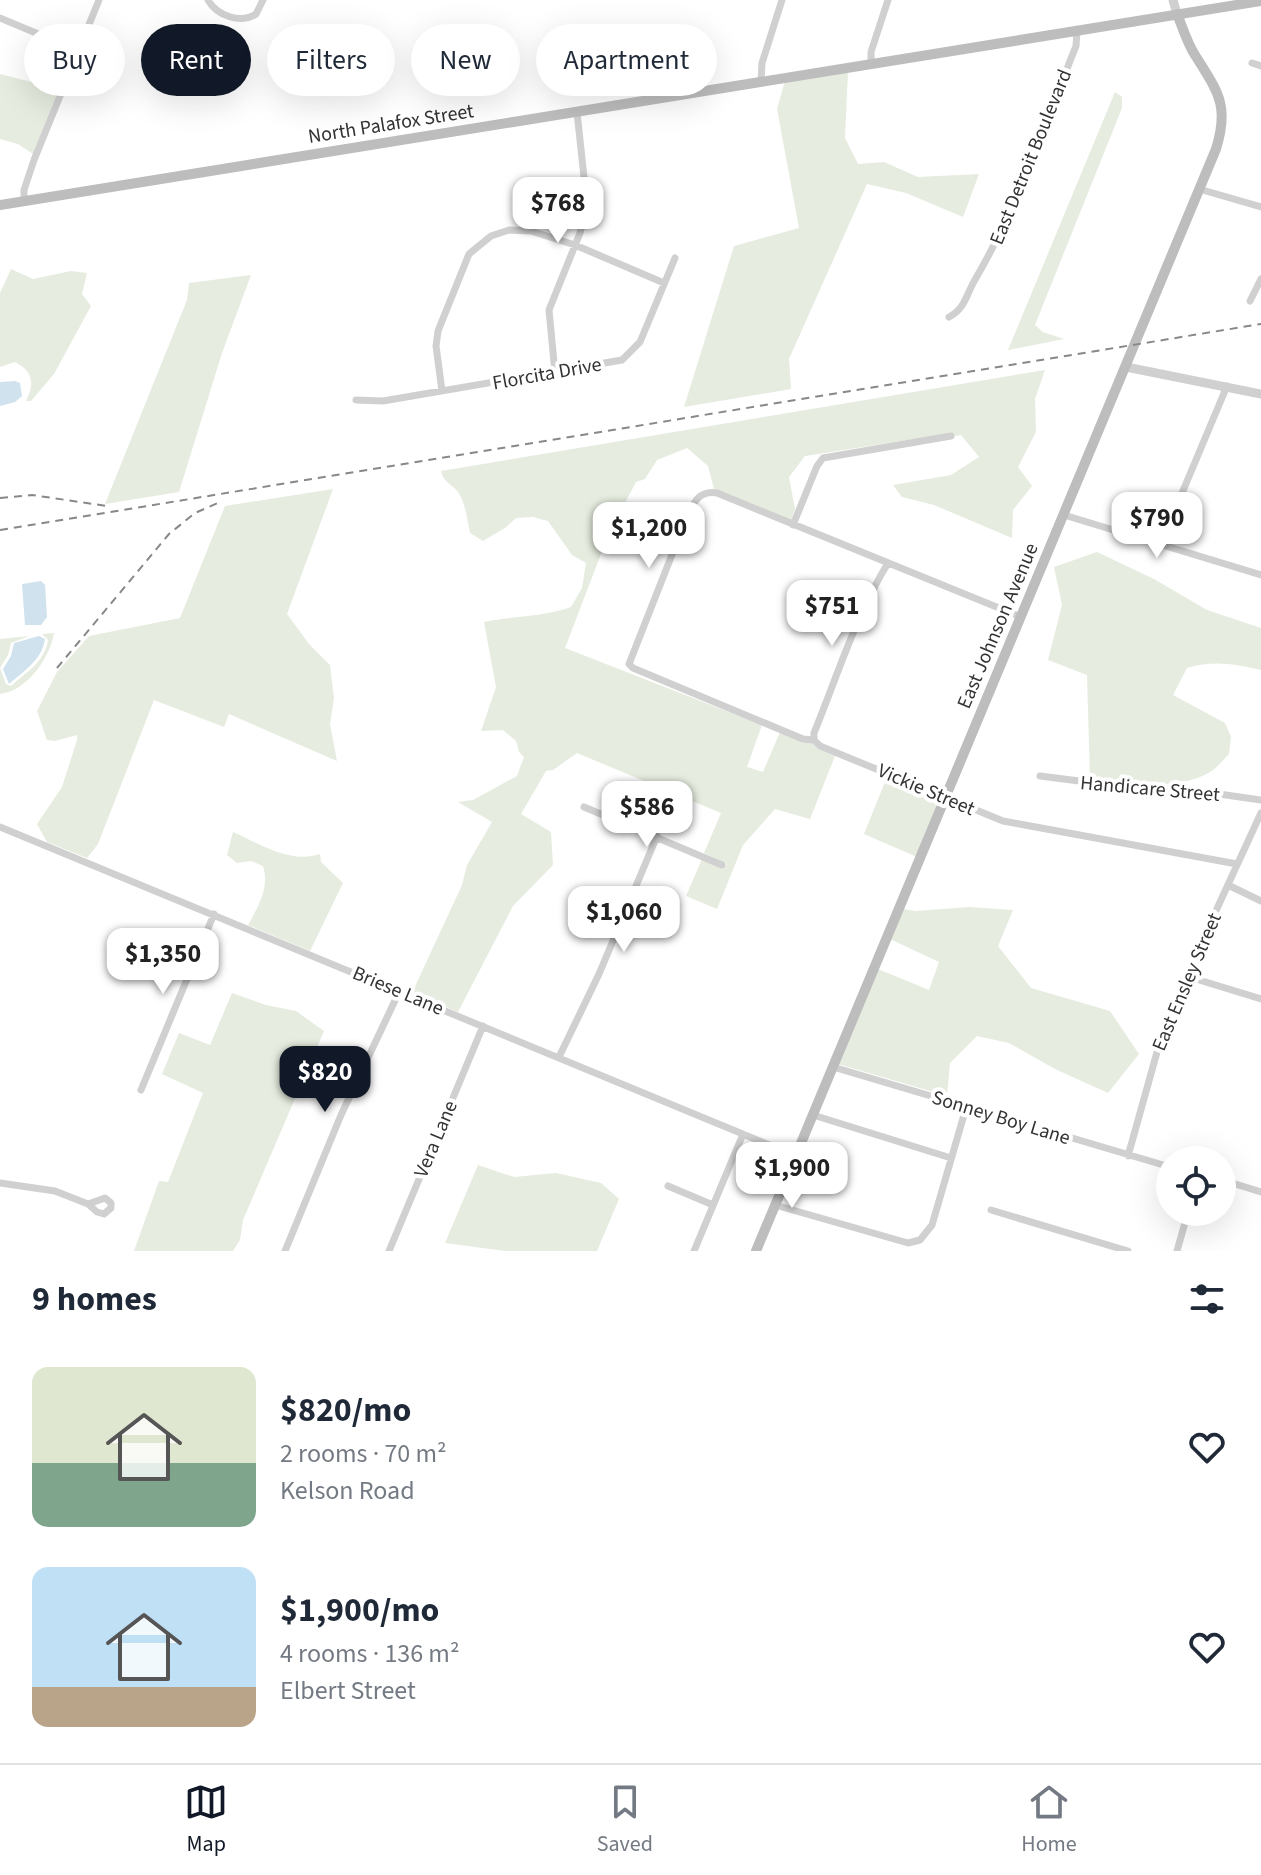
<!DOCTYPE html>
<meta charset="utf-8">
<style>
body{margin:0;font-family:"Source Sans 3",sans-serif;background:#f2f2f3;color:#1f2937;height:100vh;display:flex;flex-direction:column;font-size:30px;white-space:nowrap}
*{box-sizing:border-box;margin:0}
p{font-size:26px;color:#747a83}
.icon{flex:none;width:44px;height:44px;fill:none;stroke:currentColor;stroke-width:2;stroke-linecap:round;stroke-linejoin:round}
.map{position:relative;height:1251px;overflow:hidden}
.drawer{display:flex;flex-direction:column;background:#fff;flex:1}
.drawer>*{flex:none}
.top-card{position:absolute;left:24px;top:24px;width:800px;height:72px;display:flex;gap:16px}
.buttons{position:absolute;left:1156px;top:1146px;display:grid;gap:16px}
.buttons a{display:grid;place-items:center;width:80px;height:80px;border-radius:50%;background:#fff;box-shadow:0 8px 32px #0002;font-size:40px}
.price{position:absolute;translate:-50% -68px;padding:0 18px;border-radius:16px;background:#fff;color:#222;font-size:26px;line-height:52px;filter:drop-shadow(0 2px 4px #0008)}
.price::after{content:'';position:absolute;left:50%;top:48px;width:24px;height:18px;margin-left:-12px;background:inherit;clip-path:polygon(0 0,100% 0,50% 100%)}
.price.current{background:#111827;color:#fff}
ul{padding:0;list-style:none}
li{display:flex;align-items:center;gap:24px;height:200px;padding:0 32px}
li span{display:grid;place-items:center;flex:none;width:224px;height:160px;border-radius:16px;color:#555}
li>.icon{margin-inline-start:auto}
span .icon{width:96px;height:96px;fill:#fffc;stroke-width:1}
li b{font-size:34px}
h2{display:flex;justify-content:space-between;align-items:center;height:96px;padding:0 32px;font-size:34px}
.tag{padding:0 28px;border-radius:36px;background:#fff;box-shadow:0 8px 32px #0002;font-size:28px;line-height:72px}
.tag.current{background:#111827;color:#fff}
.menu{display:flex;justify-content:space-around;align-items:center;height:112px;border-top:2px solid #e0e1e3;background:#fff;font-size:22px;color:#747a83}
.menu a{display:grid;justify-items:center;gap:4px}
.menu .current{color:#111827}
.map>svg:first-child{display:block}
</style>
<div class="map">
<svg width="1261" height="1251" viewBox="0 0 1261 1251">
<rect width="100%" height="100%" fill="#fff"/>
<path fill="#e6ecdf" d="M848,71L845,138L858,164L884,162L918,177L979,174L963,217L906,193L867,184L789,359L791,389L684,407L734,246L799,228L777,109L785,81Z
M0,74L59,89L33,154L18,144L0,139Z
M1115,92L1122,97V108L1035,325L1043,332L1064,339L1008,350Z
M11,269L33,279L71,271L87,273L82,294L91,306L54,374L31,401H26C35,384 33,371 15,362L0,367V293Z
M251,275L222,353L179,492L105,504L187,300L189,283Z
M1045,370L1035,399L1036,432L1018,467L1032,486L1013,510L1012,538L934,505L902,497L893,485L951,475L979,457L961,435L954,436L953,433L805,456L789,477L795,509L791,520L714,489L708,466L687,448L657,460L645,479L636,482L609,533L565,648L762,725L747,767L763,772L780,732L812,743L818,749L835,756L810,819L775,809L743,845L717,909L686,896L702,859L723,869L727,864L704,853L721,813L577,753L553,770L546,771L521,814L551,832L553,865L513,906L458,1012L412,993L462,885L467,865L492,822L458,802L473,800L517,776L524,757L519,752L516,741L503,730L481,731L496,687L484,622C513,616 543,617 571,607L582,588L586,563L572,555L548,521L533,517L516,518L505,528L483,541L470,533C467,519 466,504 458,492C452,484 443,482 441,471Z
M333,489L287,614L309,644L330,665L334,698L330,724L337,761L229,714L224,727L154,700L98,844L87,858L47,842L37,824L62,787L77,740V735L55,741L47,740L37,711L57,672L89,636L180,618L225,506Z
M1097,552L1154,579L1207,610L1261,628V670C1235,664 1213,660 1187,668L1173,695L1225,723L1231,737L1229,754C1223,760 1217,768 1210,772C1176,792 1127,783 1090,778L1087,675L1048,660L1062,605L1054,567Z
M54,633C50,658 27,691 0,694V639L29,636L11,643L8,655L0,668L6,684L11,686C27,672 45,661 48,640L42,634Z
M887,777L940,799L917,857L864,834Z
M233,832C260,844 290,864 320,854L321,862L343,883L310,951L248,925C258,907 270,887 263,866L251,861L237,863L227,855Z
M969,907L1013,910L998,946L1031,988L1110,1011L1139,1054L1108,1093L1055,1069L1009,1043L977,1036L950,1063L947,1096L838,1064L878,969L929,990L939,962L890,939L903,909L915,911Z
M232,993L266,1005L296,1011L324,1031L243,1220L240,1240L233,1251H134L159,1181L168,1182L203,1093L162,1074L179,1033L210,1045Z
M478,1165L514,1177L556,1173L601,1183L619,1199L597,1251H505L445,1243Z"/>
<path fill="#cfe2ee" d="M15,381L20,383L22,396L15,402L0,406V382Z
M41,581L45,585L47,617L41,625H25L22,584Z
M39,636L45,639C42,660 24,671 9,684L3,669L11,656L14,643Z"/>
<g fill="none" stroke-linecap="round" stroke-linejoin="round">
<path stroke="#d0d0d0" stroke-width="7" d="M208,0C217,16 241,24 256,14L263,0
M0,18L79,51
M1252,63L1261,66
M871,64V52L888,0
M761,82L762,63L782,0
M1199,189L1261,207
M24,201V190L34,160L99,0
M1250,301L1261,279
M949,317C966,308 966,294 976,278C1018,206 1045,123 1076,46L1077,31
M555,373L549,310L580,233L587,205L577,112
M442,391L436,346L438,331L469,254L491,236L509,230L531,231L575,245L664,283
M356,400L383,401L622,360L640,342L675,258
M1177,505L1227,386
M1064,515L1261,575
M793,525L817,466L823,458L951,436
M1021,617L717,493C698,490 693,504 686,519L629,664L633,668L803,739L814,740L820,746L1003,821L1237,864
M814,740V733C837,677 856,615 888,563
M1040,776L1150,790L1177,788L1261,800
M584,807L722,865
M0,827L796,1156
M1228,885L1261,901
M1186,976L1261,999
M559,1057L599,974L657,836
M833,1067L1170,1167
M141,1090L214,914
M813,1115L951,1158
M1128,1156L1159,1045L1186,976L1261,813
M1222,1180L1261,1192
M0,1183L55,1191L88,1204
M668,1186L713,1205
M105,1198L111,1203V1208L104,1214L97,1212L88,1204Z
M775,1205L908,1243L920,1240L932,1225L966,1108
M991,1210L1128,1251
M285,1251L341,1115L399,992
M389,1251L483,1026
M694,1251L743,1134
M1177,1251L1188,1212"/>
<path stroke="#d0d0d0" stroke-width="9" d="M1173,0L1177,14
M1126,367L1261,394"/>
<path stroke="#bdbdbd" stroke-width="10" d="M0,205L1261,1
M756,1251L1216,149C1230,104 1217,91 1195,55C1187,43 1183,28 1177,14"/>
<path stroke="#888" stroke-width="2" stroke-dasharray="8 6" stroke-linecap="butt" d="M0,498L32,495L107,506
M0,530L1261,324
M57,668L169,534L195,513L220,502"/>
</g>
<g text-anchor="middle" dominant-baseline="central" stroke-width="8" stroke-linejoin="round" paint-order="stroke">
<g font-size="20" fill="#333" stroke="#fff">
<text transform="translate(391 124) rotate(-9)">North Palafox Street</text>
<text transform="translate(1031 157) rotate(-68)">East Detroit Boulevard</text>
<text transform="translate(547 374) rotate(-10)">Florcita Drive</text>
<text transform="translate(998 626) rotate(-67)">East Johnson Avenue</text>
<text transform="translate(1150 789) rotate(5)">Handicare Street</text>
<text transform="translate(926 790) rotate(23)">Vickie Street</text>
<text transform="translate(1187 982) rotate(-67)">East Ensley Street</text>
<text transform="translate(398 991) rotate(23)">Briese Lane</text>
<text transform="translate(1001 1118) rotate(17)">Sonney Boy Lane</text>
<text transform="translate(436 1139) rotate(-67)">Vera Lane</text>
</g>
</g>
</svg>
<div class="buttons">
<a><svg class="icon" aria-label="locate" viewBox="0 0 24 24"><circle cx="12" cy="12" r="6"/><path d="M12 2v4M12 18v4M2 12h4M18 12h4"/></svg></a>
</div>
<b class="price" style="left:558px;top:245px">$768</b>
<b class="price" style="left:1157px;top:560px">$790</b>
<b class="price" style="left:649px;top:570px">$1,200</b>
<b class="price" style="left:832px;top:648px">$751</b>
<b class="price" style="left:647px;top:849px">$586</b>
<b class="price" style="left:624px;top:954px">$1,060</b>
<b class="price" style="left:163px;top:996px">$1,350</b>
<b class="price current" style="left:325px;top:1114px">$820</b>
<b class="price" style="left:792px;top:1210px">$1,900</b>
<div class="top-card">
<a class="tag">Buy</a>
<a class="tag current">Rent</a>
<a class="tag">Filters</a>
<a class="tag">New</a>
<a class="tag">Apartment</a>
</div>
</div>
<section class="drawer">
<h2>9 homes<svg class="icon" aria-label="filters" viewBox="0 0 24 24"><path d="M4 7h16M4 17h16"/><circle cx="9" cy="7" r="2"/><circle cx="15" cy="17" r="2"/></svg></h2>
<ul>
<li><span style="background:linear-gradient(#dfe7d0 60%,#7fa58c 0)"><svg class="icon" aria-label="home" viewBox="0 0 24 24"><path d="M3 11l9-7 9 7M6 9v11h12V9"/></svg></span><div><b>$820/mo</b><p>2 rooms · 70 m²</p><p>Kelson Road</p></div><svg class="icon" aria-label="heart" viewBox="0 0 24 24"><path d="M12 20l-8-8c-3-5 5-10 8-4 3-6 11-1 8 4z"/></svg></li>
<li><span style="background:linear-gradient(#bfe0f5 75%,#b9a48a 0)"><svg class="icon" aria-label="home" viewBox="0 0 24 24"><path d="M3 11l9-7 9 7M6 9v11h12V9"/></svg></span><div><b>$1,900/mo</b><p>4 rooms · 136 m²</p><p>Elbert Street</p></div><svg class="icon" aria-label="heart" viewBox="0 0 24 24"><path d="M12 20l-8-8c-3-5 5-10 8-4 3-6 11-1 8 4z"/></svg></li>
</ul>
</section>
<nav class="menu">
<a class="current"><svg class="icon" aria-label="map" viewBox="0 0 24 24"><path d="M3 6l6-2 6 2 6-2v14l-6 2-6-2-6 2zM9 4v14M15 6v14"/></svg>Map</a>
<a><svg class="icon" aria-label="saved" viewBox="0 0 24 24"><path d="M7 4h10v16l-5-4-5 4z"/></svg>Saved</a>
<a><svg class="icon" aria-label="home" viewBox="0 0 24 24"><path d="M3 11l9-7 9 7M6 9v11h12V9"/></svg>Home</a>
</nav>
